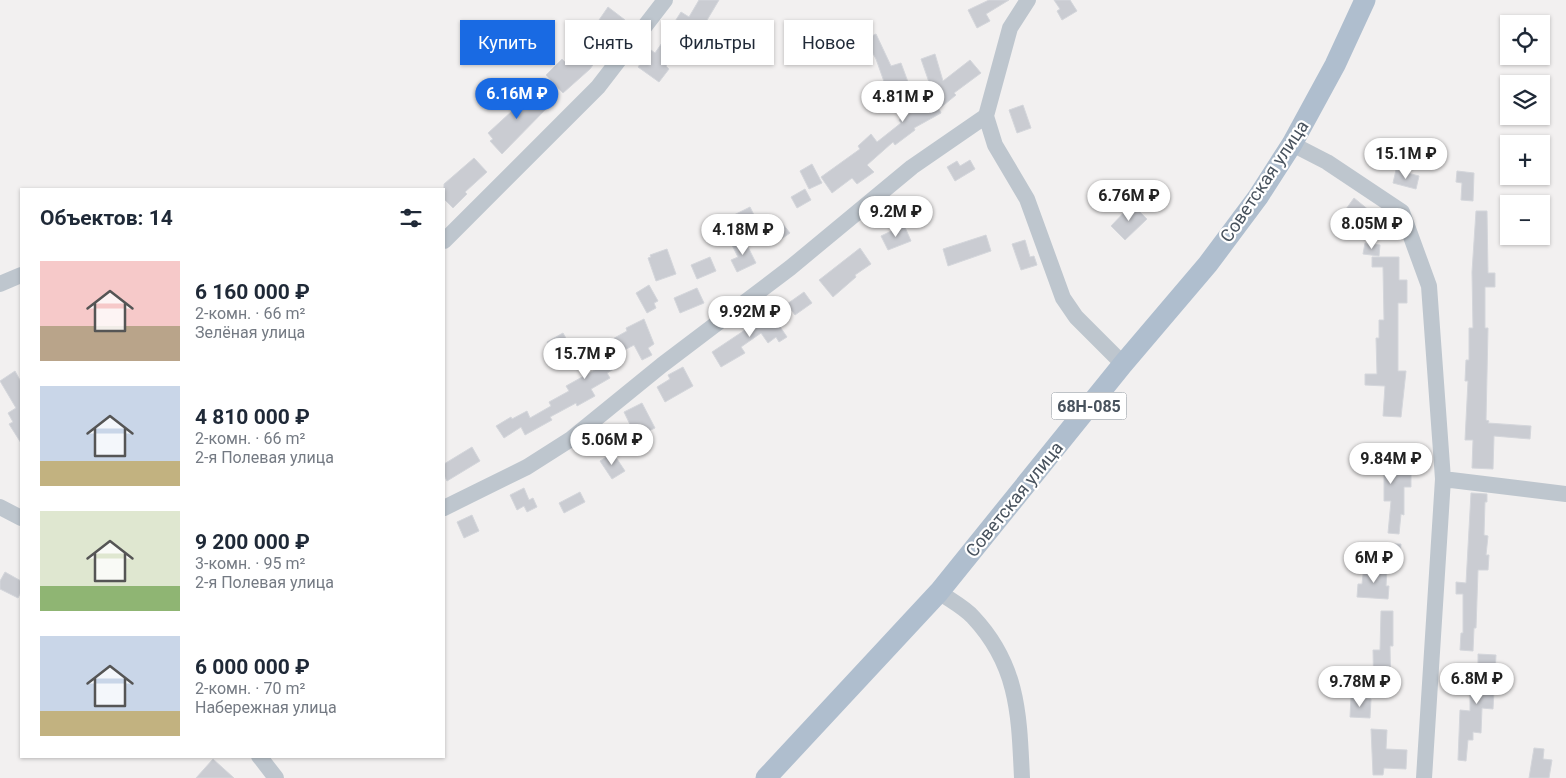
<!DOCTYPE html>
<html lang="ru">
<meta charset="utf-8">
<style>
body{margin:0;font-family:Roboto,sans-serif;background:#f6f6f7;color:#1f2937;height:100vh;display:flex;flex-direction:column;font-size:19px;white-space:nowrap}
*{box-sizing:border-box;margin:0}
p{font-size:16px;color:#747a83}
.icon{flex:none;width:28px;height:28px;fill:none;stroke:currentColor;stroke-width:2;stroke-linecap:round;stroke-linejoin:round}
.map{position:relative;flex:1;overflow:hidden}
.side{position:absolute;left:20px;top:188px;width:425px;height:570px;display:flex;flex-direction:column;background:#fff;border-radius:0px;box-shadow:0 1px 4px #0004}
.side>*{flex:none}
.guide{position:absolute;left:460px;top:20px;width:475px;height:45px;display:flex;gap:10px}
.buttons{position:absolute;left:1500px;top:15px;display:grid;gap:10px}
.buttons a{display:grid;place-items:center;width:50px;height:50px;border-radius:0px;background:#fff;box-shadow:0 1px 4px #0004;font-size:25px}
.price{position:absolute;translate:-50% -42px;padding:0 11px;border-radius:18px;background:#fff;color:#222;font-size:16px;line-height:32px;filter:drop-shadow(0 1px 2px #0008)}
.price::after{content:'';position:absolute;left:50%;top:30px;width:15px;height:11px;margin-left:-8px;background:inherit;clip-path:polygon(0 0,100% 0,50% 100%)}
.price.active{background:#196ae3;color:#fff}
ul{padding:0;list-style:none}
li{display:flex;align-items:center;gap:15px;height:125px;padding:0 20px}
li span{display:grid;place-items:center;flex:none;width:140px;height:100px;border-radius:0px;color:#555}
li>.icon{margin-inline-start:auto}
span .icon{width:60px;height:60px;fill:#fffc;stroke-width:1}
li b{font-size:21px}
h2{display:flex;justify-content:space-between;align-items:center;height:60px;padding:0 20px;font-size:21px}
.tag{padding:0 18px;border-radius:0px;background:#fff;box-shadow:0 1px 4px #0004;font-size:18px;line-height:45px}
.tag.active{background:#196ae3;color:#fff}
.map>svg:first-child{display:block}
</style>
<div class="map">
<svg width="1566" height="778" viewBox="0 0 1566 778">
<rect width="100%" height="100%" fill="#f2f0f0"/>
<path fill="#caccd2" stroke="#d4d6db" d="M699,0H719L691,47L683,43L666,66L669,69L659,82L638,67L651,50L655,53L673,27L672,26L681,12L689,17Z
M989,0H1009L986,14L990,21L977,28L968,10Z
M1054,0H1070L1077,11L1062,20L1057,11L1060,9Z
M608,7L625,20L590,69L563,93L546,75L562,59L568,65Z
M876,34L891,66L901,63L908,82L887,90L876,59L865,39Z
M935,54L943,81L970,60L981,73L954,93L956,95L939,109L941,113L914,128L915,130L895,145L893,142L867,165L874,172L857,184L852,178L832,193L821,177L860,149L858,146L871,134L877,142L901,123L899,120L911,111L910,108L935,95L928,87L930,85L921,59Z
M527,87L547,108L502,154L490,141L493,139L488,133L512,111L507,106Z
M1023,105L1031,128L1017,133L1009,110Z
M474,158L487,172L465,192L467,194L453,208L444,199V184Z
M970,160L975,169L955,181L947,167L957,161L960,166Z
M812,164L822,183L809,189L800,171Z
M1396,170L1419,176L1416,189L1393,183Z
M1457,171L1474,173L1473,201L1461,200L1462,183L1456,182Z
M805,189L811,200L797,208L791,197Z
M1354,198L1381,220L1370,235L1341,216Z
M1132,204L1147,219L1125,240L1111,226Z
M750,207L761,229L743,238L732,216Z
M1476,211H1487L1488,273H1495V287H1485V328H1488L1486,420L1489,421L1488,423L1531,426L1530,439L1494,436L1493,469L1472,468L1473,440H1465L1468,381H1465L1466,360H1469V328H1473L1472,272Z
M782,223L790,233L774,244L767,233Z
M904,225L911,241L888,250L881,236Z
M986,235L991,251L948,266L943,249Z
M744,239L756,263L737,272L731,260L738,257L732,245Z
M1025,240L1030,257L1034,256L1037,265L1021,270L1012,244Z
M1365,243L1380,245L1379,256L1363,254Z
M860,248L871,264L855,275L856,277L833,297L819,280Z
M667,249L676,274L656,281L648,258L651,257L650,255Z
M710,257L716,271L697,279L691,265Z
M1372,257H1399V280H1407V303H1398V371H1406L1401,417L1383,416L1385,386L1365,385V374H1377L1376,338H1379V320H1384L1383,267H1372Z
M649,285L658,301L654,303L656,308L647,313L636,293Z
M697,288L704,303L680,313L674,298Z
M804,292L812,303L795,315L787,304Z
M768,309L787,337L779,342L776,337L768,343L761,333L741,347L745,353L721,367L712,352L763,318L760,314Z
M644,319L654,344L648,348L652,355L642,360L634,345L613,356L619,366L607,373L610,378L591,389L595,396L577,406L576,403L550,417L552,420L525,435L521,427L504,438L496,426L511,417L512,419L527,411L530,418L551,406L549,402L569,391L566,386L602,366L595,353L610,344L609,341L627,331L626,328Z
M563,333L572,349L556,358L547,342Z
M683,367L693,386L665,402L657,387L670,379L668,375Z
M15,371L21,382V443L9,424L13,422L8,413L16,408L0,381Z
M642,403L655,428L636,437L624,412Z
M472,447L480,461L447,481L444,475V464Z
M1374,448L1396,451L1392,474L1411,475V487H1404V515L1401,514L1399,534L1388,533L1391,501H1384V471L1366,468L1369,456H1373Z
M613,453L625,471L612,479L600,461Z
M524,488L529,500L533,498L537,507L527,512L524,506L517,510L510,495Z
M580,492L585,502L564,513L559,503Z
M1471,493L1487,494V502H1485L1484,535L1488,536L1486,555H1489L1488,570H1478L1476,628H1474L1473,651L1460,650L1461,633H1463V594H1456V582L1466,583Z
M472,515L479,531L464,538L457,522Z
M1392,544H1401L1399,568L1380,567L1381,554L1391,555Z
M1364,566L1387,568L1386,586H1389L1388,599L1357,597L1358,584H1362Z
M5,572L21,581V592L18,598L0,589V581Z
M1381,611H1393V646H1390L1391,696H1374L1373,650H1380Z
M1478,654L1496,655L1493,709L1482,708L1481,733L1473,732V740H1468L1466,761L1458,760L1460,710L1470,711V689H1483V667H1478Z
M1351,697L1371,699L1370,718L1350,717Z
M1371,729L1387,730L1386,749L1407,750L1406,769L1384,768L1383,775H1373Z
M1534,748L1544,749L1543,759L1552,760L1549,778H1529Z
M213,759L234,778H196Z"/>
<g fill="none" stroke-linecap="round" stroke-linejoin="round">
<path stroke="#bec6ce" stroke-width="16" d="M986,116L995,145L1027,199L1063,298L1076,317L1123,364
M1292,144L1327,162L1402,212L1429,286L1443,479L1424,778
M444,241L598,87L665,0
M0,284L21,275
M1443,479L1566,494
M0,507L21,518
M444,508L527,467L571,439L662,365L790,268L912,167L986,116L1010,28L1028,0
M939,592C950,600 964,607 973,617C1019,666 1019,716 1022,778
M259,756L276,778"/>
<path stroke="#afbece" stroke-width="21" d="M766,778L939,592L1123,364L1208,264L1258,197L1292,144L1335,65L1365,0"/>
</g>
<g text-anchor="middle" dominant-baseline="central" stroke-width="4.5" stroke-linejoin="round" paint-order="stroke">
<rect fill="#fff" stroke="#7f868e" stroke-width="1" x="1051.5" y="392.5" width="75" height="27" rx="4"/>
<g font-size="16" font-weight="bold" fill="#48525d">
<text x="1089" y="406">68Н-085</text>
</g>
<g font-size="18" fill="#48525d" stroke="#fff">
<text transform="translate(1264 181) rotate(-56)">Советская улица</text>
<text transform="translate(1014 499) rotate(-51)">Советская улица</text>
</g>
</g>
</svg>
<div class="buttons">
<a><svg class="icon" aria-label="locate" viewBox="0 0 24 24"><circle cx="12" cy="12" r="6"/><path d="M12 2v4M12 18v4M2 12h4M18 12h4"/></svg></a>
<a><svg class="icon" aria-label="layers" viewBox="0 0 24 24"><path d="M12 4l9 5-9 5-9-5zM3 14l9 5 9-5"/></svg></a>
<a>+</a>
<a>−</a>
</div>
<b class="price active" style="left:517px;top:120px">6.16M ₽</b>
<b class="price" style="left:903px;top:123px">4.81M ₽</b>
<b class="price" style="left:1406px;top:180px">15.1M ₽</b>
<b class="price" style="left:1129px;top:222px">6.76M ₽</b>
<b class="price" style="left:896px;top:238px">9.2M ₽</b>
<b class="price" style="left:1372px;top:250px">8.05M ₽</b>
<b class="price" style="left:743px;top:256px">4.18M ₽</b>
<b class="price" style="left:750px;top:338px">9.92M ₽</b>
<b class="price" style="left:585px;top:380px">15.7M ₽</b>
<b class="price" style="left:612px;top:466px">5.06M ₽</b>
<b class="price" style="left:1391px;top:485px">9.84M ₽</b>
<b class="price" style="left:1374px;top:584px">6M ₽</b>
<b class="price" style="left:1477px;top:705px">6.8M ₽</b>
<b class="price" style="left:1360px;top:708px">9.78M ₽</b>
<div class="guide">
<a class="tag active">Купить</a>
<a class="tag">Снять</a>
<a class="tag">Фильтры</a>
<a class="tag">Новое</a>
</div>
<section class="side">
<h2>Объектов: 14<svg class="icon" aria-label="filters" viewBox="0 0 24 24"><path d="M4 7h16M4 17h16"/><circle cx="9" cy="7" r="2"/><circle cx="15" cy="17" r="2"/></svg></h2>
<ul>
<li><span style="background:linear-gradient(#f6c9c9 65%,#b9a48a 0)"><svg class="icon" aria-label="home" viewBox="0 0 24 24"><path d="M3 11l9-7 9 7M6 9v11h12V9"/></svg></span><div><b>6 160 000 ₽</b><p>2-комн. · 66 m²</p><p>Зелёная улица</p></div></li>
<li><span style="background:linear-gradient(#c9d6e8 75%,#c2b280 0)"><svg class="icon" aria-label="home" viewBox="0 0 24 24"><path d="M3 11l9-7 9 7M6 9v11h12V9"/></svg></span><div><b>4 810 000 ₽</b><p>2-комн. · 66 m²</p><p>2-я Полевая улица</p></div></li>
<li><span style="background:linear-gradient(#dfe7d0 75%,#8fb573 0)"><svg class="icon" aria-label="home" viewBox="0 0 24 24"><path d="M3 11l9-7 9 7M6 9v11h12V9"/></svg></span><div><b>9 200 000 ₽</b><p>3-комн. · 95 m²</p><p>2-я Полевая улица</p></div></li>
<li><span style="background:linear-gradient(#c9d6e8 75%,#c2b280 0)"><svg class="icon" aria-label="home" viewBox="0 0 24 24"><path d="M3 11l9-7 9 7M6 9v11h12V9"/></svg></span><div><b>6 000 000 ₽</b><p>2-комн. · 70 m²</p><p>Набережная улица</p></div></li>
</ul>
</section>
</div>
